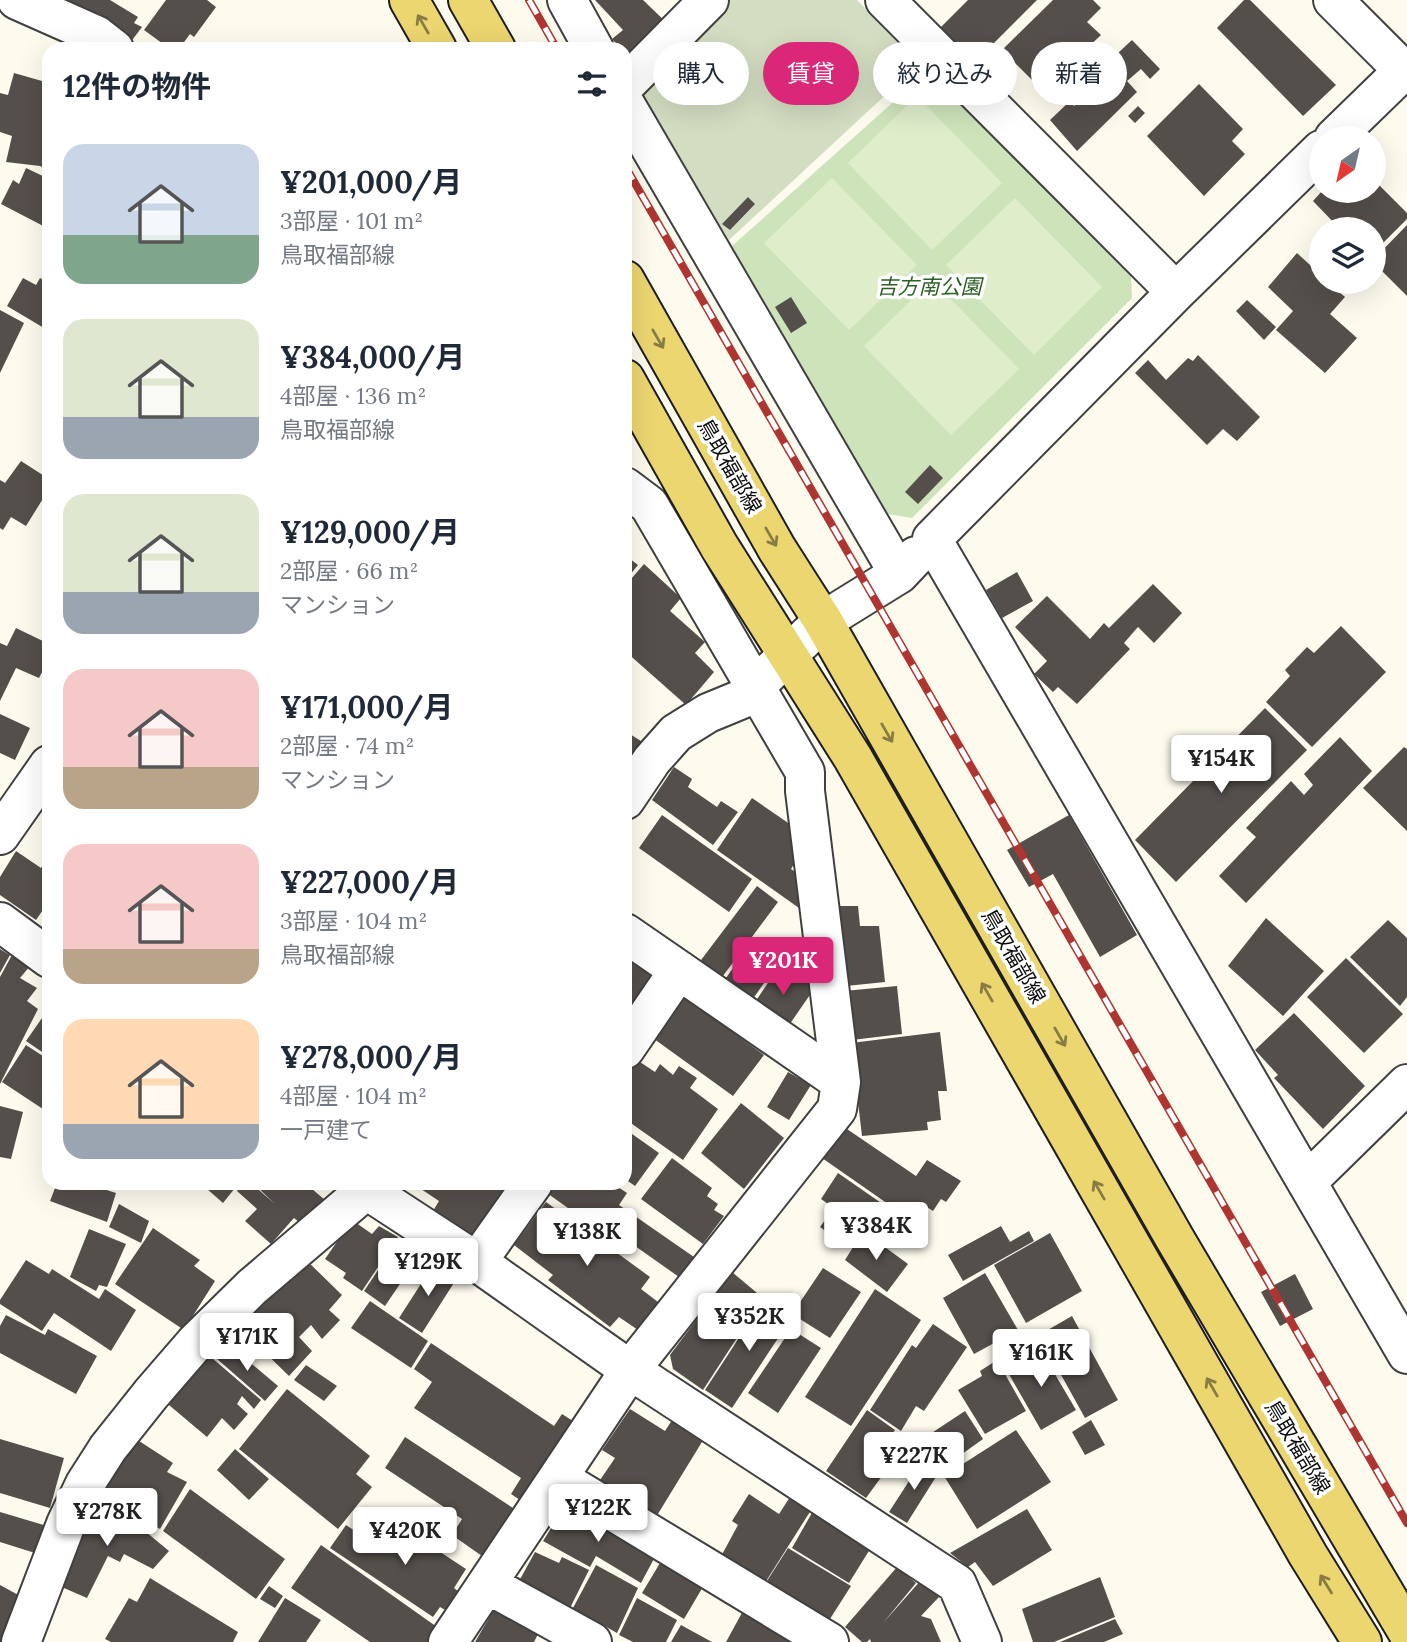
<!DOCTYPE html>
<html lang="ja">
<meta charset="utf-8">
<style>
body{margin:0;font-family:Lora,"Noto Sans JP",serif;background:#f6f6f7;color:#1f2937;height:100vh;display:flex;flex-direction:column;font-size:26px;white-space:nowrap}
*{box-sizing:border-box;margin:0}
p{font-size:23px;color:#747a83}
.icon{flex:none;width:38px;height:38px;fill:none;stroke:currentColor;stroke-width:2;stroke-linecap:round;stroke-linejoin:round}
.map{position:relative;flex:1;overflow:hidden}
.details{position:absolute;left:42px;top:42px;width:590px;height:1148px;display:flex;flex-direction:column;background:#fff;border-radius:21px;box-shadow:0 7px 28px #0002}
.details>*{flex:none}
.banner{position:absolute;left:653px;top:42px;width:649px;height:63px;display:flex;gap:14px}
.needle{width:46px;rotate:214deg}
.buttons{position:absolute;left:1309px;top:126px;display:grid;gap:14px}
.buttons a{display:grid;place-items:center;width:77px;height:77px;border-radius:50%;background:#fff;box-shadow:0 7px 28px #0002;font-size:35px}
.price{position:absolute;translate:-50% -60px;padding:0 16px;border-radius:7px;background:#fff;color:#222;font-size:23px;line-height:46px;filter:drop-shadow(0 2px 4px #0008)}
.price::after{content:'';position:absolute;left:50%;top:42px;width:21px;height:16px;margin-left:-10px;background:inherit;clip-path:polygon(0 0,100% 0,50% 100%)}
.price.current{background:#db2777;color:#fff}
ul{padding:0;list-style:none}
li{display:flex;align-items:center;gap:21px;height:175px;padding:0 21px}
li span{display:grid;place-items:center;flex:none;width:196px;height:140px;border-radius:21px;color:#555}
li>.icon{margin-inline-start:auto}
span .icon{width:84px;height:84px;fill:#fffc;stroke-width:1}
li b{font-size:30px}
h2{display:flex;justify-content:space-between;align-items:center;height:84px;padding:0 21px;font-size:30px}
.pill{padding:0 24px;border-radius:32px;background:#fff;box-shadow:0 7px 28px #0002;font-size:24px;line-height:63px}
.pill.current{background:#db2777;color:#fff}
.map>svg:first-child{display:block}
</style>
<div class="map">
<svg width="1407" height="1642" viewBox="0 0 1407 1642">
<rect width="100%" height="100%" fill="#fdfbee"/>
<path fill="#cde4bb" d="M928,71L1131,275L1132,298L912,518L888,514L732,246Z"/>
<path fill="#d2ddc1" d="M730,0H857L920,63L729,240L638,90Z"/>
<path fill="#dfedcb" d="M917,96L1002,183L932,250L848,163Z
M832,178L917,265L849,330L764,243Z
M1015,198L1102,287L1034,355L946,265Z
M932,280L1019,369L951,435L864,346Z"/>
<path fill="#544f4a" d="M55,0H110L138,17L134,23L142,27L130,43Z
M166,0H207L216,7L194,37L190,34L179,49H170L144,30Z
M595,0H643L669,25L633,61L625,53V49H621L612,39L623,30Z
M968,0H1037L975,62L941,27Z
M1053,0H1093L1101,8L1087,22L1101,35L1083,52L1091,63L1052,100L1002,50Z
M1244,0H1250L1336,85L1303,116L1217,28Z
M1132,40L1160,69L1150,79L1141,69L1127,81L1137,92L1077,151L1050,120L1070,101L1074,106L1111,72L1104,66Z
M14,73L49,83V171L40,166L6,162L12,136L0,132V93L8,95Z
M1199,84L1243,129L1232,141L1245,154L1204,196L1147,136Z
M1138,106L1145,113L1135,123L1128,116Z
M26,168L49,179V229L1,204L13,180L19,184Z
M1374,180L1407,213V219L1374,252V229H1340L1313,201L1322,191H1374Z
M748,197L755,204L730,230L722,224Z
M1407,225V296L1374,263V259Z
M1297,253L1321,275V282H1328L1345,297L1330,314L1357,338L1325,373L1276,330L1293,311L1268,287Z
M23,278L36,285L40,278L49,283V331L7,306Z
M791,297L807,323L791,333L775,307Z
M1247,300L1276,327L1264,340L1236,311Z
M0,310L24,323L0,373Z
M1198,355L1260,417L1237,441L1223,429L1207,445L1135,373L1148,360L1166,380L1188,358L1193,361Z
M21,461L49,479V489L26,526L11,517L3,530L0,528V480L5,483Z
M930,465L943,478L918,504L905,492Z
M625,555L638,565L625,581Z
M644,564L681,598L670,611L705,642L695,653L714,672L686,705L625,651V586Z
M1017,572L1033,601L1002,618L986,590Z
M1153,584L1182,613L1154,643L1138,627L1124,643L1130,649L1077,704L1058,687L1053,692L1034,674L1047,661L1015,627L1047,596L1090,639L1104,623L1109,628Z
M1341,626L1386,672L1312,747L1266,702L1290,676L1285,670L1307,647L1314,653Z
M16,628L49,644V659L39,678L16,668L0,701V643L7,646Z
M1265,708L1307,750L1176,882L1135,840Z
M0,714L30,728L15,760L0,753Z
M625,731L641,741L625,766Z
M1340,737L1372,771L1246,903L1219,876L1256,837L1246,828L1291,781L1304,795L1313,785L1304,774Z
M1404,747L1407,749V831L1363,788Z
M674,767L692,779L688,787L717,807L721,801L738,812L713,845L652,800Z
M752,798L797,829L800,854L791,869L804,878L806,898L799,908L717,850Z
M662,815L752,879L729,912L639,848Z
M1069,815L1137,935L1100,957L1053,874L1029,887L1007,850Z
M16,851L41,868L47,858L49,859V901L36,920L0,895V877Z
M757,886L778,902L717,984L695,968Z
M834,906H858L860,926H879L885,982L846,986Z
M1266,918L1324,971L1283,1016L1228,966Z
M1388,920L1407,938V997L1400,1006L1350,957Z
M753,940L780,960L748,1006L721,985Z
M0,949L10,955L0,973Z
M625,952L655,975L625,1019Z
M13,953L30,966L20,978L37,988L27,1001L38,1009L0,1084V977Z
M1346,958L1403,1014L1364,1053L1307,997Z
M782,962L816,986L785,1031L751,1008Z
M897,986L902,1034L852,1040L844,991Z
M681,994L764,1055L733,1096L650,1036Z
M49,1008V1054L48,1056L26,1041Z
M1294,1013L1365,1086L1323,1129L1274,1078L1278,1075L1255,1050Z
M940,1032L947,1091H938L941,1120L927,1122L928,1130L862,1136L851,1043Z
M26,1045L49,1060V1113L2,1082Z
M634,1058L655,1072L660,1064L673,1075L679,1066L697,1078L690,1088L718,1109L683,1160L625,1119V1072Z
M788,1072L811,1085L789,1120L767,1107Z
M741,1103L784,1138L744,1189L701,1153Z
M0,1106L23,1112L11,1159L0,1157Z
M844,1127L916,1176L927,1160L961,1181L946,1202L941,1199L933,1211L922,1204L911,1220L822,1158Z
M625,1129L659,1153L635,1186L625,1179Z
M672,1158L712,1188L707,1196L718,1204L714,1210L724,1216L703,1244L641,1199Z
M838,1173L910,1223L891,1247L821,1199Z
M57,1183H85L116,1193L107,1222L50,1201Z
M211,1183H239L223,1203L207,1189Z
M243,1183H251L275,1204L253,1183H305L325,1200L304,1226L294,1218L271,1244L245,1221L257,1209L237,1191Z
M412,1183H524L482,1242L433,1211L439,1201Z
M544,1183H612L627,1193L619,1205L694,1257L679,1277L611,1229L607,1236L540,1188Z
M546,1202L568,1218L571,1214L601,1234L598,1239L650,1277L641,1289L658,1302L638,1330L619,1317L610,1327L548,1280L553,1275L514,1245Z
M119,1204L149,1221L141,1243L109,1227Z
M831,1212L859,1231L849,1248L820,1227Z
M352,1220L372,1234L379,1226L398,1237L362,1291L343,1278L346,1273L325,1259Z
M1001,1226L1010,1242L1029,1231L1034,1241L963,1281L948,1255Z
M153,1228L200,1260L194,1266L215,1281L184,1330L115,1284Z
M89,1229L126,1244L107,1287L99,1285L96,1291L70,1277Z
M863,1231L908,1264L887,1292L845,1260Z
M1050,1233L1082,1291L1026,1323L994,1265Z
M399,1239L421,1253L385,1306L364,1291Z
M303,1257L342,1295L329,1310L340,1320L322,1339L311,1325L299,1337L312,1351L289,1376L235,1323Z
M26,1260L49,1274L52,1269L99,1299L105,1289L136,1310L111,1351L54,1313L42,1331L0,1304V1300Z
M435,1262L457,1278L422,1333L399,1318Z
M823,1268L861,1292L830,1338L792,1314Z
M732,1272L763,1298L703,1390L673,1369L670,1355Z
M985,1273L1018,1330L974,1354L943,1298Z
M1295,1274L1313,1309L1280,1326L1261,1292Z
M875,1289L921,1320L851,1426L805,1397Z
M765,1298L792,1317L732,1408L705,1390Z
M370,1301L428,1341L411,1368L351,1328Z
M6,1315L45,1335L48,1329L97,1356L76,1394L0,1353V1326Z
M1072,1316L1118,1400L1085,1418L1039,1335Z
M933,1324L967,1347L924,1411L916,1406L901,1431L870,1410L912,1345L916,1348Z
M791,1329L821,1348L778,1413L748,1393Z
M431,1343L554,1426L562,1414L576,1423L523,1502L511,1494L521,1478L414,1408L432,1382L414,1369Z
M228,1344L278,1386L265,1401L216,1358Z
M1039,1347L1076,1410L1041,1430L1006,1369Z
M205,1352L261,1400L254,1409L242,1396L237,1404L248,1414L234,1430L222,1418L207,1437L163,1400Z
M997,1360L1026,1411L985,1434L958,1390L982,1376L980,1371Z
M306,1365L337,1386L324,1401L294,1380Z
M287,1389L370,1456L356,1474L372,1487L338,1529L239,1449Z
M630,1409L665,1431L674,1417L705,1437L653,1522L596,1486L615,1458L602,1450Z
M867,1410L895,1430L879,1452L893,1461L866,1498L826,1471Z
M965,1411L983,1439L941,1469L921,1440Z
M1091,1420L1105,1445L1085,1455L1072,1432Z
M1016,1430L1051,1482L977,1529L944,1476Z
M405,1437L513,1508L482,1556L452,1535L462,1519L385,1468Z
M0,1439L64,1458L50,1508L0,1493Z
M136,1439L173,1463L167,1472L187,1482L160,1529L102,1494Z
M235,1449L269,1479L249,1500L217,1470Z
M922,1461L939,1472L907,1523L889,1512Z
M190,1489L285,1559L256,1599L163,1531Z
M749,1494L779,1514L792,1494L813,1507L763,1586L719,1560L738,1525L732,1521Z
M100,1498L128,1513L124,1529L135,1533L140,1527L169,1551L153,1569L124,1554L120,1562L108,1556L87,1598L57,1585Z
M567,1503L656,1555L641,1583L596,1556L590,1567L543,1541Z
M1027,1509L1052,1550L993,1586L975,1562L968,1567L950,1553Z
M813,1511L872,1546L849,1583L792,1548Z
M0,1512L47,1526L35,1553L0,1542Z
M346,1525L382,1549L399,1525L466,1569L454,1588L459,1592L447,1611L440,1607L433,1617L330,1548Z
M321,1545L437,1627L427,1642H370L291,1588Z
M788,1548L851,1586L828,1622L765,1584Z
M535,1552L559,1563L562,1557L589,1570L569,1610L518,1583Z
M663,1558L704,1585L684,1619L642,1593Z
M596,1565L638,1588L617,1633L573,1608Z
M897,1567L916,1583L883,1623L922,1579L939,1597L921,1616L931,1619L941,1642H871L870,1639L867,1642H862L845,1627Z
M1100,1577L1115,1617L1054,1642H1033L1022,1609Z
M150,1578L238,1632L233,1642H111L105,1639L129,1598L137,1602Z
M0,1585L22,1597L7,1642H0Z
M269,1586L283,1596L275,1608L260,1599Z
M285,1598L321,1620L306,1642H258Z
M637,1598L677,1620L666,1642H633L619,1635Z
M496,1606L540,1630L534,1642H475Z
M743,1611L798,1642H726Z
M1115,1619L1123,1634L1104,1642H1060Z
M681,1625L712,1642H671Z"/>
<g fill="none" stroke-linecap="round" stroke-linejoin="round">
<g stroke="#404040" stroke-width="42">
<path id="minor" d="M17,0L96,35L114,49
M567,0L594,49
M885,0L1176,292
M1333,0L1407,74
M625,85L709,0
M625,104L899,574
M1334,138L1407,67
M1321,150L1176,292L932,539L1407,1354
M625,800L652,760L676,733L708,713L742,699L823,621L899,574L916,556
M0,835L49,765
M0,922L49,958
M625,933L841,1082
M625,1049L679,970
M1307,1182L1407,1084
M356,1183L477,1262L630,1370L957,1584L982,1642
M477,1262L533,1183
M558,1478L829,1642
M487,1584L592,1642
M21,1642L66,1524L85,1484L108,1448L151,1394L196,1342L252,1287L366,1190L371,1183
M448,1642L630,1370L837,1109L841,1082L805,791V772L649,505L625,487"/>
</g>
<g stroke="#1e1e1e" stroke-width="42">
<path id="primary" d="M409,0L437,49
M468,0L496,49
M625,280L777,549L823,621L1175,1239L1407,1631
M625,379L719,546L853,758L1308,1555L1362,1642"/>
</g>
<use href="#minor" stroke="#fff" stroke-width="38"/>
<use href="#primary" stroke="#ebd670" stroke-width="38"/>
<g stroke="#af3532" stroke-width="8">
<path id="rail" d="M529,0L557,49
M625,166L1407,1523"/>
</g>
<use href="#rail" stroke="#fff" stroke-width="5" stroke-dasharray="16" stroke-linecap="butt"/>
</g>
<defs><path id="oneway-shaft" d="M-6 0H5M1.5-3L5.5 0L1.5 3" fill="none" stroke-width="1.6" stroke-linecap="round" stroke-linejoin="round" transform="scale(1.75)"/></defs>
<g stroke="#877c43">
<use href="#oneway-shaft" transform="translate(423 24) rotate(-120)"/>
<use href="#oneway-shaft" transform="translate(658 339) rotate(60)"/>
<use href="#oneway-shaft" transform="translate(771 537) rotate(60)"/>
<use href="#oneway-shaft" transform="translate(887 733) rotate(60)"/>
<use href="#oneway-shaft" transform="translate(987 992) rotate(-120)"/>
<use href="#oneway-shaft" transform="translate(1060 1037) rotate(60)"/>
<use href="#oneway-shaft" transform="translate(1099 1190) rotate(-120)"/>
<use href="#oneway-shaft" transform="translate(1212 1387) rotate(-120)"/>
<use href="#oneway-shaft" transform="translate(1326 1584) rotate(-122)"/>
</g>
<g text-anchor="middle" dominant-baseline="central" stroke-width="7" stroke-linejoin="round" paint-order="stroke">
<g font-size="21" font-style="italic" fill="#2b5e23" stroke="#fff">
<text x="929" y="286">吉方南公園</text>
</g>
<g font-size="21" fill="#0d0d0d" stroke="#fff">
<text transform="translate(730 466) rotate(60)">鳥取福部線</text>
<text transform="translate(1014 956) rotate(60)">鳥取福部線</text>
<text transform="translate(1298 1447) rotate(59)">鳥取福部線</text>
</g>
</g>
</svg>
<div class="buttons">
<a><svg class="needle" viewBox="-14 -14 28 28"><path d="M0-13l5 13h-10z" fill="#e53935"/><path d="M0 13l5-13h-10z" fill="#747a83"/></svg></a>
<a><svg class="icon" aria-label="layers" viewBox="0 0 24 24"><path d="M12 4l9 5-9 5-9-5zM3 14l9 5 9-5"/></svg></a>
</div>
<b class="price" style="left:1221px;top:795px">¥154K</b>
<b class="price current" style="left:783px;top:997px">¥201K</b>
<b class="price" style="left:876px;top:1262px">¥384K</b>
<b class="price" style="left:587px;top:1268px">¥138K</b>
<b class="price" style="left:428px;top:1298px">¥129K</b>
<b class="price" style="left:749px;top:1353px">¥352K</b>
<b class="price" style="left:247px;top:1373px">¥171K</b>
<b class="price" style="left:1041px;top:1389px">¥161K</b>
<b class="price" style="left:914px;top:1492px">¥227K</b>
<b class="price" style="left:598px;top:1544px">¥122K</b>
<b class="price" style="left:107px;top:1548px">¥278K</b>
<b class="price" style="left:405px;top:1567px">¥420K</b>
<div class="banner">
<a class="pill">購入</a>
<a class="pill current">賃貸</a>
<a class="pill">絞り込み</a>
<a class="pill">新着</a>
</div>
<section class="details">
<h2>12件の物件<svg class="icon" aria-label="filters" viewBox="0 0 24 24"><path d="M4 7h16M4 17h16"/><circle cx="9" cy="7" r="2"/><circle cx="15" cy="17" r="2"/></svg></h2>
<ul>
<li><span style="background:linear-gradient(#c9d6e8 65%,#7fa58c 0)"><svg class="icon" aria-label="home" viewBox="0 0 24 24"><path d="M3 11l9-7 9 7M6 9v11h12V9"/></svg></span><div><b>¥201,000/月</b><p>3部屋 · 101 m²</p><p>鳥取福部線</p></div></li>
<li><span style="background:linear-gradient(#dfe7d0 70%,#9aa5b1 0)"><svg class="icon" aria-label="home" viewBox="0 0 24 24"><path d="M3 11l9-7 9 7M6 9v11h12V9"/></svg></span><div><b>¥384,000/月</b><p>4部屋 · 136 m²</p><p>鳥取福部線</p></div></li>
<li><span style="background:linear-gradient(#dfe7d0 70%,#9aa5b1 0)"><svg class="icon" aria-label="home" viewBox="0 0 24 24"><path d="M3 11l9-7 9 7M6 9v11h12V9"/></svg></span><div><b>¥129,000/月</b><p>2部屋 · 66 m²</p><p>マンション</p></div></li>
<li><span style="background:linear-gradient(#f6c9c9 70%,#b9a48a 0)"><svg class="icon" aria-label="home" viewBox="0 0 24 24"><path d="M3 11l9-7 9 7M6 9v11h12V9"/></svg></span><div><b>¥171,000/月</b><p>2部屋 · 74 m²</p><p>マンション</p></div></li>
<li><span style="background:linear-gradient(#f6c9c9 75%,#b9a48a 0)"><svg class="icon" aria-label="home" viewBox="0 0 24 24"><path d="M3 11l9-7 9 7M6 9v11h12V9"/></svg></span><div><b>¥227,000/月</b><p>3部屋 · 104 m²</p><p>鳥取福部線</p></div></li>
<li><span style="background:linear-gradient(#ffd9b3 75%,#9aa5b1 0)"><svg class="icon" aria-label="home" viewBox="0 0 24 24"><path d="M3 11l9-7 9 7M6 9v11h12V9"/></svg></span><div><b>¥278,000/月</b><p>4部屋 · 104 m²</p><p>一戸建て</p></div></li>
</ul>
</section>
</div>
